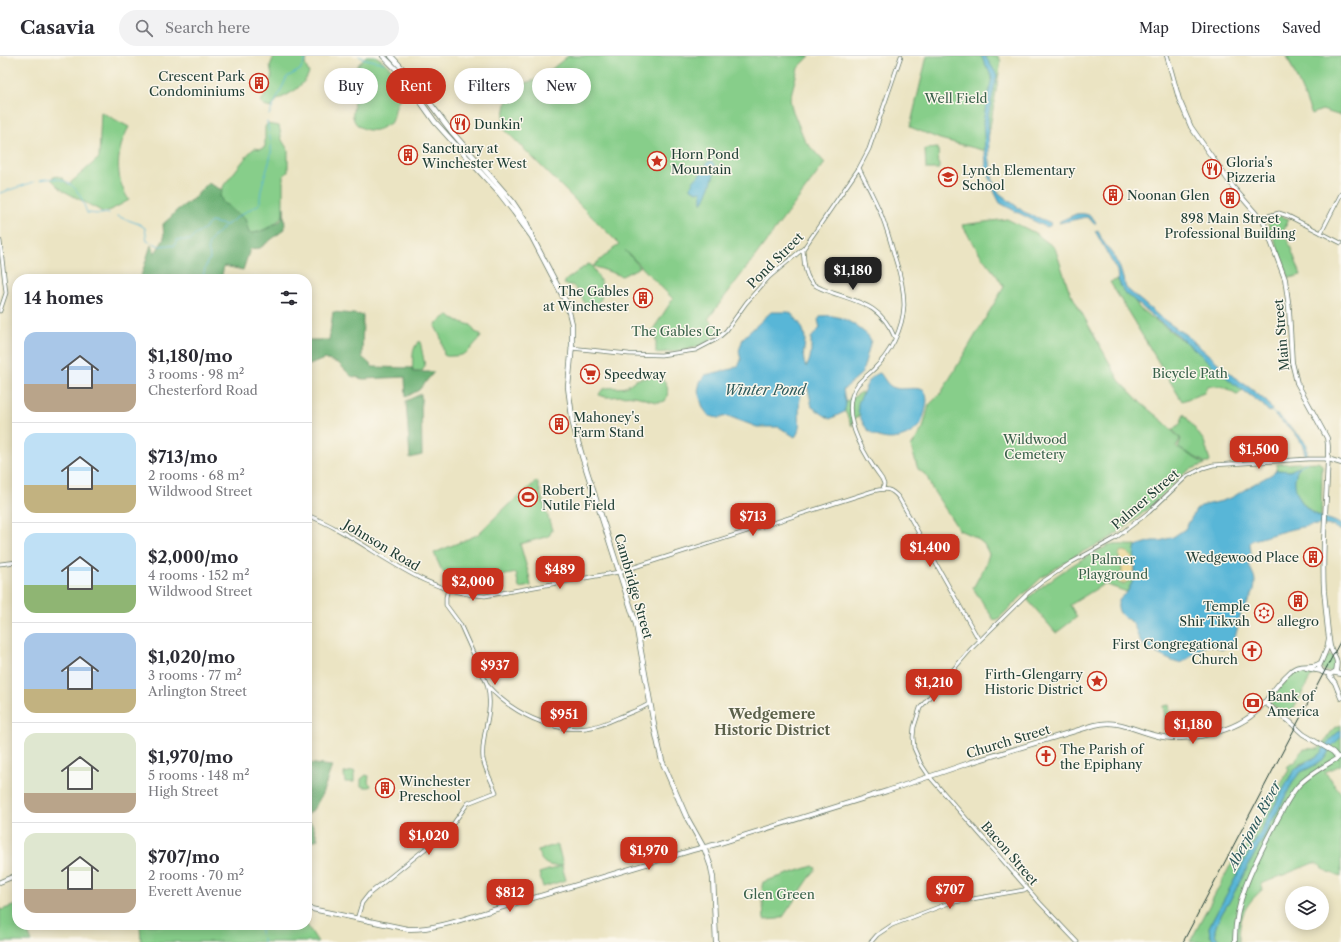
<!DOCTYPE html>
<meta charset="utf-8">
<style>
body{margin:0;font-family:"Libre Caslon Text",serif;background:#f2f2f3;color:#2b2b33;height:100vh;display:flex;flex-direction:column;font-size:15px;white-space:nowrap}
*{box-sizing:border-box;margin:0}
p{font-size:13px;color:#7c7c81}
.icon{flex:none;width:22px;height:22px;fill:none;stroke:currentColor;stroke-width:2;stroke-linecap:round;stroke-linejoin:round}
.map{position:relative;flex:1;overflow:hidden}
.sheet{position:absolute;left:12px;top:218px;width:300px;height:656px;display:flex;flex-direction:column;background:#fff;border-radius:16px;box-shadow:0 2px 10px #0003}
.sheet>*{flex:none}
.guide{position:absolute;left:324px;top:12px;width:380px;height:36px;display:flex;gap:8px}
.tools{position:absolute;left:1285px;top:830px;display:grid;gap:8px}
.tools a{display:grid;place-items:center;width:44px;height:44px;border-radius:50%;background:#fff;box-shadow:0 2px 10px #0003;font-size:20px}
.price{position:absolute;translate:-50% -34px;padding:0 9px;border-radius:8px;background:#c8321e;color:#fff;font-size:13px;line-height:26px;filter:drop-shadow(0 1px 2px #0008)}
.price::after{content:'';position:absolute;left:50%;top:24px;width:12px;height:9px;margin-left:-6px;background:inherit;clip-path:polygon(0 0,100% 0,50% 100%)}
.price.current{background:#222;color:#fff}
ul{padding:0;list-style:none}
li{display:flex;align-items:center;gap:12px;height:100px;padding:0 12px}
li+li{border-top:1px solid #e1e1e2}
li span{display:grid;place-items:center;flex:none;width:112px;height:80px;border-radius:12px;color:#555}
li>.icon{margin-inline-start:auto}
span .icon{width:48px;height:48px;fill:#fffc;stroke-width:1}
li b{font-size:17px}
h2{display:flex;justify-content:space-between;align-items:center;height:48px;padding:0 12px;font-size:17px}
.tag{padding:0 14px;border-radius:18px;background:#fff;box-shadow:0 2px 10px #0003;font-size:14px;line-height:36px}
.tag.current{background:#c8321e;color:#fff}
header{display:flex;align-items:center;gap:24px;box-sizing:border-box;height:56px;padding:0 20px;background:#fff;border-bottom:1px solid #e1e1e2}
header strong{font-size:19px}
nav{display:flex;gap:22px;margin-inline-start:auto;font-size:14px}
.search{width:280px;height:36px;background:#f2f2f3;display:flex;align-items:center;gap:10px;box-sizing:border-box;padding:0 14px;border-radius:22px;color:#7c7c81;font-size:15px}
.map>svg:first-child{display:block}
</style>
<header>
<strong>Casavia</strong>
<div class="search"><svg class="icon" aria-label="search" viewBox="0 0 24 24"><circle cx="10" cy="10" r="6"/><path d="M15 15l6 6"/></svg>Search here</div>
<nav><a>Map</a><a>Directions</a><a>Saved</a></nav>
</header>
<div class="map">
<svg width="1341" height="886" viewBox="0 0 1341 886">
<rect width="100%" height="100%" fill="#fbf7ec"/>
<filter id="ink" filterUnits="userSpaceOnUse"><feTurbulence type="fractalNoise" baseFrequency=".025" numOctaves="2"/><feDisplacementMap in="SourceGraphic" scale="8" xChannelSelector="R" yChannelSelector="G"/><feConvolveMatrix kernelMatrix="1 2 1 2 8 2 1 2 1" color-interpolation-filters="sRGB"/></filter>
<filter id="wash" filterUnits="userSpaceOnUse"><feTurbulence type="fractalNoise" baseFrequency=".012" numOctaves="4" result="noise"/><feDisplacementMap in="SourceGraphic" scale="16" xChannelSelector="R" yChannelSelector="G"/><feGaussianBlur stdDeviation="0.9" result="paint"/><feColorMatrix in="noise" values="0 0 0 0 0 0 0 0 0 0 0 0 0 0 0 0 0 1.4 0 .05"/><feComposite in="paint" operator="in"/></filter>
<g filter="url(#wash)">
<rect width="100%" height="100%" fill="#ebe4c3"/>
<path fill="#87ce8a" stroke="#53865f" d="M274,0H308L305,8L309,17L306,23L297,33L287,39L277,44L271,52L264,50L260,45L264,42L267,30L272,21L270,10Z
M366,0C368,0 372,0 375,0C384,4 403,23 403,33C403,40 399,43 397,48C394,53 395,60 392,66C380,73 374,78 360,71C357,69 354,66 353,61C352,55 355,49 353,43C350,35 343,33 339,26L351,24L357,10Z
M568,0H810L798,12L790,43L792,53L805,85L825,107L708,263L721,275C704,294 680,295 656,297V283L650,278L673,243L625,194L640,211L622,220L593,210L619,188L502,71L509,31L532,25L543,20Z
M927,0H998L1001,5L986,95L940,83L910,71Z
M1287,0H1341V60L1322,54L1312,58Z
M101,56L129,71C116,94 114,122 129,144L111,154L103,156L62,134L51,123C58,117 64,122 68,129L99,102Z
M267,68L279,70L282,84L288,94V116L283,120V159C279,167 258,179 249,177L245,163L242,160L234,156L229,150L223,147L220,140L224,129L251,95L255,92L261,93L265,91V71Z
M938,92L939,113H926L925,93Z
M1277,159L1289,163L1284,174L1301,219L1289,222L1267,164L1268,161Z
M1007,163L1035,177L1055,192L1069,234L1119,324L1142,348L1165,367L1180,383L1176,391L1205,408L1189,414L1182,419L1151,450L1130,468L1112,481L1099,488L1078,498L1042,521L998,563L994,564L973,532L985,510L989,498L984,488L975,481L959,474L931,431L927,420L918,413L911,391L923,372L929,349L941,337L1004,231L997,220L982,201L962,169Z
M588,208L591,209C599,221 609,236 597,248C594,251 592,252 588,253C583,245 580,236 572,229H566L564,228L566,224Z
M1120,223L1140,253L1246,330L1238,339C1227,332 1221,328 1207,330L1204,337L1182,345L1110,226Z
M448,259L460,266L471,269L475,276L480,278L481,281C471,291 469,300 453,300C450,300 447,301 444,299L441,282L435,270L438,266Z
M420,285L425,310L422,315H412C414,304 410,292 420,285Z
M652,321C655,321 659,321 662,323C669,327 669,339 665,345C656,349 644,341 634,340C622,338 609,344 599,339C604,327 615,334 625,331C629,330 631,326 636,324C640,322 647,322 652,321Z
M862,336L866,342L860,359L854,363L852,370L844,353L845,346Z
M1184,358L1204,385L1210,405L1209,407H1206L1178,392L1181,383L1173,374L1180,368Z
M1318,406L1322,409L1321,461C1309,456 1297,443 1294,430C1293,424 1296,416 1299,411L1290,415L1276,414L1277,408Z
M537,425L552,474L549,480L520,488L529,519L531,530L519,532L516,517L453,529L441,513L434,497L477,479L507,450Z
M13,448H17V463L12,458V451Z
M1136,489C1133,499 1136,511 1134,521C1133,526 1129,531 1127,536L1104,528L1070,549L1077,561L1056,577L1027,543C1048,524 1082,501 1108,490C1116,487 1128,490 1136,489Z
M1331,599L1335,602C1335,611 1335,620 1323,614L1321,610L1325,602Z
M1301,614L1316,618L1310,622L1291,658L1289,660L1269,646V645L1292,617Z
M1169,649L1171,660L1165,661L1163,650Z
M1341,669V674L1329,685L1324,694L1319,699L1299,709L1291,719L1209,871L1210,880L1215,886H1190L1240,791L1246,794L1289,713L1287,711L1292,707L1294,708C1303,692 1300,692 1319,693L1334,672Z
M1341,681V709L1325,716L1341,737V759L1339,764L1341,765V821L1322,813L1321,810L1316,807H1313L1261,828L1263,833C1244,849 1239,862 1239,886H1221C1219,884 1216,881 1215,878C1213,872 1224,853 1228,848L1294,724L1301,716L1315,709L1325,702L1332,690Z
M354,715L355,717L354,718V726H345L344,717Z
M366,719L369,720L368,726L371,729L370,731H364L361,730V723Z
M556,789L558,790L563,809C550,812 540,808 538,794Z
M562,810L566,824L543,831L539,817Z
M813,810L816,812L815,814L783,861L778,863L764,864L762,830L763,826Z
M16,849L17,869H25L32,886H0V851L1,854Z
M140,869H307L318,886H141Z"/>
<path fill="#6db176" stroke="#467755" d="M208,127L222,134L220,140L223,147L229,150L234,156L242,160L245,163L249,177C256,179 276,169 281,164C284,160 284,155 284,151L285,173L260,192L250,193L243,214L224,210L221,223H140L151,189L155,197L164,183L163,168L171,161L176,155L194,142Z
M333,256L363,259L362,301L373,311L413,312L412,315L414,316H434L419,334L406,341L405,321L363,323L351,320L338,307L324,303L307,310V284H329Z
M421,338L422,399L410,402L406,345Z
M307,707L332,710C326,726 321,748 307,760Z
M309,764L313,770L318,783L307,787V766Z"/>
<path fill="#eeda9e" stroke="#868c69" d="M1121,495L1127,496L1135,505L1134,522L1123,528L1119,527L1118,524C1119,520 1122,518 1122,515C1122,508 1116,501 1121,495Z"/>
<path fill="#59b6d7" stroke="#3c7a86" d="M981,0H985L997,19L988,61L989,99L993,125L999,137L1024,156L1051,167L1050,170L1046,171L1034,165L1000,147L995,137L986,111L983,65L992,21Z
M711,105C713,107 714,107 715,110C716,118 706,141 702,148C701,144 703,140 701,135L697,136L691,133C691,124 697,123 701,117C704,113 705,110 708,106Z
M1076,158C1085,157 1092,158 1096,167L1094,168L1090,163L1086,161L1059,167L1060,165Z
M1098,174L1102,184L1113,199L1120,212L1126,232L1160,261L1186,279L1234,321L1250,332L1267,346L1272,354L1269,356L1262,348L1233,327L1178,279L1161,267L1123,235L1118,224L1117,215L1095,175Z
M771,256H789C797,262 805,273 805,283C805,292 801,302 806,311C812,303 811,292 811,282L820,272L818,264L821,260C837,258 848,264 860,273C865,277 869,279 871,285L862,317L843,334L846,349L844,356L830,363L812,351L808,332L805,331C793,348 805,371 795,381L779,371H757L728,360L718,362L709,360L703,352L698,335L700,326L705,319L732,313L739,309L741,304L739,295L743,282Z
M880,317C885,323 887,330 895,332C903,335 923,328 926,338C928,343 926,352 925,356C923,361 922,367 919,370C903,388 872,388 862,365C860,360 857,354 858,348C859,344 862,340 863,337C866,329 872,318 880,317Z
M1276,358L1300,380L1307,389V400H1305C1303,380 1289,372 1275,360Z
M1300,410C1288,427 1299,449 1315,458C1324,463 1333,463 1341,469V475C1324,459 1274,479 1253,484L1250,487C1250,490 1251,493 1251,496C1252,500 1249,503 1249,508C1250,514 1255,519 1255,525C1256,537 1246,548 1241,558C1237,568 1238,578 1232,587C1222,599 1217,587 1207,590C1195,592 1187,607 1179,607C1173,607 1143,591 1140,585C1137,580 1137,574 1133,568C1128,562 1119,561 1118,551C1117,542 1122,541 1127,536C1129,534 1131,528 1133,525C1138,514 1132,500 1136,490L1152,485H1160L1173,481L1185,473L1196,454L1201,450L1222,445L1233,441L1252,429L1274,417L1276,414L1290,415Z
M1341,674V681L1332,690L1325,702L1315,709L1301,716L1294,724L1228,848C1224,853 1213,872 1215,878C1216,881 1219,884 1221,886H1215L1210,879L1209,871L1291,719C1298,708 1307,707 1317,700C1323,696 1324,690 1329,685C1332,681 1337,677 1341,674Z"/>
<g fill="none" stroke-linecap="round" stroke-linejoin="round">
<path stroke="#59b6d7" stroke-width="1" d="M359,0L362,2L384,7
M269,59L287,21L300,14L307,0
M40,124C69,118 79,132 87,157L99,158L109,157
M0,137L34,126
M117,160L139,168L145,172L147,185L160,190L167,189L174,190L177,184H191C195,178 196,179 201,175C205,173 207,169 211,166L226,169
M202,223L207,206L210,203C210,200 208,194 208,191C210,177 247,154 260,148C259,130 268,115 271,98C272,88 269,76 267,66
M1271,355L1276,359
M1299,411L1307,406
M256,869L261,873V879
M263,882V886"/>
</g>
</g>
<g filter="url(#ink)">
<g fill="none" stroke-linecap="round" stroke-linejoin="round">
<g stroke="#676" stroke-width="4.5">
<path id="minor" d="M859,112C866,127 875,143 881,158C887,173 891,187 895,202C900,217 904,233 904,249C903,273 890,298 873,314C868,319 862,323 858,328C837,356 865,400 882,423L884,428L883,433
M1260,162L1279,157L1288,160L1341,187
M1321,177L1341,138
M0,185L6,237L0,255
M803,193C804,203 804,217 811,226C816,232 826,234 833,237C863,247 882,251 895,282
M571,292L629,298L661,299L696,294L717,283L726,275L746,247L769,221L804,192L859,112L869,93L901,0
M307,459C369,483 415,537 485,540L619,516L873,435C886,432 891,432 899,442L979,584
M0,508L17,506
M488,630C511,656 552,677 587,672C599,671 611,665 622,660C631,656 642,653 650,647
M357,863L362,847L369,838L445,777L453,768L468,747L496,736C492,726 485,714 483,703C480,678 495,657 487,628L460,568L446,549V541L448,533
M871,886L877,879L892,869L949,847L1024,834L1027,832
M1077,886L1040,847L929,720L921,708L914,692L913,681L914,671L920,652L971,593L1028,537L1042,526L1072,506L1114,483L1149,456L1187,420L1203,412L1213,409L1308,403H1328"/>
</g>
<g stroke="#676" stroke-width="5.5">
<path id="major" d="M1167,0L1179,43L1191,71L1233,131L1264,167L1285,223L1289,252L1292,306L1297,327L1327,382L1328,390C1328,438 1321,487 1324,535C1326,553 1327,572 1330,590C1333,601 1339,600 1336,615L1331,618L1322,616L1319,611L1327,592L1329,582
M1328,403L1341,407
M1306,612L1321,615
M1335,617L1341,618
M1329,619L1335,627L1341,642
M1264,646L1289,665L1303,678L1333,696L1338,702
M0,826L17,819
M307,852L408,873C438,874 471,860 500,852C565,833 629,813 693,794L717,788L887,735L969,707L1095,669C1118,663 1133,674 1154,679C1186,688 1237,676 1260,652C1270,641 1277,627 1289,617C1292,614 1296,611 1299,611C1306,609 1315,612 1320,607
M1235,886C1234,843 1257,803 1276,766C1283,754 1289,740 1298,730C1310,717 1327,709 1341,700"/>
</g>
<g stroke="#676" stroke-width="6">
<path id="highway" d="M383,0L401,18L435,66L500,138L514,156L532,181L567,248L572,268V289L568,331L573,368L582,400L636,568L655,674L662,705L686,760L705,794L711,811L713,822L716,886
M391,0L411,22L451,75L512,145L526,166L531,178"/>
</g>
<use href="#minor" stroke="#fff" stroke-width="3"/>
<use href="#major" stroke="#fff" stroke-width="4"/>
<use href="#highway" stroke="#fff" stroke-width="4.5"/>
<path stroke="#1f3d34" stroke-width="1" d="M1183,886L1341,584"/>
</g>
</g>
<defs>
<g id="building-ring" transform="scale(1)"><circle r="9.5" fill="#fbf7ec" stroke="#c8321e" stroke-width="1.5"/><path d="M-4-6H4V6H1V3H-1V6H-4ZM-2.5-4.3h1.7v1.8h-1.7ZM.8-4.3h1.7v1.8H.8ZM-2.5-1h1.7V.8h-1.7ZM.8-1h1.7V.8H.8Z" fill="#c8321e"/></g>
<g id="restaurant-ring" transform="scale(1)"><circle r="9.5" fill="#fbf7ec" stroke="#c8321e" stroke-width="1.5"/><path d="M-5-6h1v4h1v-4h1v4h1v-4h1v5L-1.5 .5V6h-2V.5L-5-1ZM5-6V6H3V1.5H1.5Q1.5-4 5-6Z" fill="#c8321e"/></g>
<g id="sight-ring" transform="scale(1)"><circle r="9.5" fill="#fbf7ec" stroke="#c8321e" stroke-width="1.5"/><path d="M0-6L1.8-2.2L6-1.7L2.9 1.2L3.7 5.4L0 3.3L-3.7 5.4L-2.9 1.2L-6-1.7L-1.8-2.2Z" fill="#c8321e"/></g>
<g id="school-ring" transform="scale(1)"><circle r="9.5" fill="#fbf7ec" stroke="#c8321e" stroke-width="1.5"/><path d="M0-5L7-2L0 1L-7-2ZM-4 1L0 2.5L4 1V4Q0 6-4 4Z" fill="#c8321e"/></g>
<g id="supermarket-ring" transform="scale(1)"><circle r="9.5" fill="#fbf7ec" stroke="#c8321e" stroke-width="1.5"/><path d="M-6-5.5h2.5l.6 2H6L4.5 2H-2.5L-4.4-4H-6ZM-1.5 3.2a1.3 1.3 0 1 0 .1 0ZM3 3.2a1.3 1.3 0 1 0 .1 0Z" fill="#c8321e"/></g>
<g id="stadium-ring" transform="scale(1)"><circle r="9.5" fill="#fbf7ec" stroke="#c8321e" stroke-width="1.5"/><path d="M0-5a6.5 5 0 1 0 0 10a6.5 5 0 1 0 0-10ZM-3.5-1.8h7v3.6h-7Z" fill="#c8321e"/></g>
<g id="synagogue-ring" transform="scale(1)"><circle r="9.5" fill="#fbf7ec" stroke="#c8321e" stroke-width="1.5"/><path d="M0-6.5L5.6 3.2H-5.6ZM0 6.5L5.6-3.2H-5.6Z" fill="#c8321e"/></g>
<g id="church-ring" transform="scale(1)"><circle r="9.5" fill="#fbf7ec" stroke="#c8321e" stroke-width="1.5"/><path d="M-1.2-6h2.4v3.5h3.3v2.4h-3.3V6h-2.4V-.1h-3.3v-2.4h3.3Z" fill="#c8321e"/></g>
<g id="bank-ring" transform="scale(1)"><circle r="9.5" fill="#fbf7ec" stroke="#c8321e" stroke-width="1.5"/><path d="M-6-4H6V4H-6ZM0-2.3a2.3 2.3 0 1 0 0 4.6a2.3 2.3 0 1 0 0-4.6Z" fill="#c8321e"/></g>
</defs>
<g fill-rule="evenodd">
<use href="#building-ring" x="259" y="27"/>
<use href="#restaurant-ring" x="460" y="68"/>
<use href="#building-ring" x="408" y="99"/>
<use href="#sight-ring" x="657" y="105"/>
<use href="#restaurant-ring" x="1212" y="113"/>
<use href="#school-ring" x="948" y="121"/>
<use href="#building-ring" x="1113" y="139"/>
<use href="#building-ring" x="1230" y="142"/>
<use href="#building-ring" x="643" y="242"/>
<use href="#supermarket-ring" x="590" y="318"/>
<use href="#building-ring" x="559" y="368"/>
<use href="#stadium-ring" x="528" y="441"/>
<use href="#building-ring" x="1313" y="501"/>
<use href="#building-ring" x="1298" y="545"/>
<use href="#synagogue-ring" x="1264" y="557"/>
<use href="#church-ring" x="1252" y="595"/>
<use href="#sight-ring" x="1097" y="625"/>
<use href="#bank-ring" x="1253" y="647"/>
<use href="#church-ring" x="1046" y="700"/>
<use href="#building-ring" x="385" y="732"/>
</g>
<g text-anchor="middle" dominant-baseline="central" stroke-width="3" stroke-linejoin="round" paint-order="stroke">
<g font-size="13" fill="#1f3d34" stroke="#fbf7ec" text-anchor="start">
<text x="245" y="20" text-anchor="end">Crescent Park<tspan x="245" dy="15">Condominiums</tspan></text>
<text x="474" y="68">Dunkin'</text>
<text x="422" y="92">Sanctuary at<tspan x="422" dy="15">Winchester West</tspan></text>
<text x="671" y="98">Horn Pond<tspan x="671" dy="15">Mountain</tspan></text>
<text x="1226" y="106">Gloria's<tspan x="1226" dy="15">Pizzeria</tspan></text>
<text x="962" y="114">Lynch Elementary<tspan x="962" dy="15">School</tspan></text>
<text x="1127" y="139">Noonan Glen</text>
<text x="1230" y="162" text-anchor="middle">898 Main Street<tspan x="1230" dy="15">Professional Building</tspan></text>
<text x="629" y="235" text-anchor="end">The Gables<tspan x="629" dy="15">at Winchester</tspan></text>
<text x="604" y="318">Speedway</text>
<text x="573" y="361">Mahoney's<tspan x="573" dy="15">Farm Stand</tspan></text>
<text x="542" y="434">Robert J.<tspan x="542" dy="15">Nutile Field</tspan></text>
<text x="1299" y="501" text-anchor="end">Wedgewood Place</text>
<text x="1250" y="550" text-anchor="end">Temple<tspan x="1250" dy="15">Shir Tikvah</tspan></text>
<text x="1298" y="565" text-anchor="middle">allegro</text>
<text x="1238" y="588" text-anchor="end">First Congregational<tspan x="1238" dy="15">Church</tspan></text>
<text x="1083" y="618" text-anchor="end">Firth-Glengarry<tspan x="1083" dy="15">Historic District</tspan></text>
<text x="1267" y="640">Bank of<tspan x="1267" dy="15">America</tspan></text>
<text x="1060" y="693">The Parish of<tspan x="1060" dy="15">the Epiphany</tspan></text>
<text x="399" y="725">Winchester<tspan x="399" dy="15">Preschool</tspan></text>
</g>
<g font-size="13" fill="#39614a" stroke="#fbf7ec">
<text x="956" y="42">Well Field</text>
<text x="676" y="275">The Gables Cr</text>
<text x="1190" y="317">Bicycle Path</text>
<text x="1035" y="383">Wildwood<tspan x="1035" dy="15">Cemetery</tspan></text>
<text x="1113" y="503">Palmer<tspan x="1113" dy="15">Playground</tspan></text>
<text x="779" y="838">Glen Green</text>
</g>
<g font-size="13" fill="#1f3d34" stroke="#fbf7ec">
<text transform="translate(775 204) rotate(-45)">Pond Street</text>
<text transform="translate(1281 279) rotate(-95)">Main Street</text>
<text transform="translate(1145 443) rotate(-41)">Palmer Street</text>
<text transform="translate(382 489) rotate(31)">Johnson Road</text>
<text transform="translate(634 530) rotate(74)">Cambridge Street</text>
<text transform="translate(1008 685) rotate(-17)">Church Street</text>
<text transform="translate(1010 797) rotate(49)">Bacon Street</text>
</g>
<g font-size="14" font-style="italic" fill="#2e5b5d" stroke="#fbf7ec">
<text x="765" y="334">Winter Pond</text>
<text transform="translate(1254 769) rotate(-62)">Aberjona River</text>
</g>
<g font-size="14" font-weight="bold" fill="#5c614b" stroke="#fbf7ec">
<text x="772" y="658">Wedgemere<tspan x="772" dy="16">Historic District</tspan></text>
</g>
</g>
</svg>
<div class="tools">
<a><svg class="icon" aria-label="layers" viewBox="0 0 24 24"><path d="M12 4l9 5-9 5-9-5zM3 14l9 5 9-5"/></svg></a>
</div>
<b class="price current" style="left:853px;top:235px">$1,180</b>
<b class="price" style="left:1259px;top:414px">$1,500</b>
<b class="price" style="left:753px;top:481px">$713</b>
<b class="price" style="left:930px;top:512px">$1,400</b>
<b class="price" style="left:560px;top:534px">$489</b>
<b class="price" style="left:473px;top:546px">$2,000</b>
<b class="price" style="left:495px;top:630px">$937</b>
<b class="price" style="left:934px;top:647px">$1,210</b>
<b class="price" style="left:564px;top:679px">$951</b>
<b class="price" style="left:1193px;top:689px">$1,180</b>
<b class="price" style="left:429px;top:800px">$1,020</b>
<b class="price" style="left:649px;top:815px">$1,970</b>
<b class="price" style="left:950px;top:854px">$707</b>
<b class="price" style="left:510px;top:857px">$812</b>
<div class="guide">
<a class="tag">Buy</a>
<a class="tag current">Rent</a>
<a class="tag">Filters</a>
<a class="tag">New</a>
</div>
<section class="sheet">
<h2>14 homes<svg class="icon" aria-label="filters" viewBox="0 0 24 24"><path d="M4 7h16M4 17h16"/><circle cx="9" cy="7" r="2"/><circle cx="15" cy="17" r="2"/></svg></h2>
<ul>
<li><span style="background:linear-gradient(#a9c7e8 65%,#b9a48a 0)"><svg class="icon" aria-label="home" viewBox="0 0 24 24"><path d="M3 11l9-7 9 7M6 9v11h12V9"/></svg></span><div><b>$1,180/mo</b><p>3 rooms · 98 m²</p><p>Chesterford Road</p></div></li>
<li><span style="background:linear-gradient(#bfe0f5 65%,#c2b280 0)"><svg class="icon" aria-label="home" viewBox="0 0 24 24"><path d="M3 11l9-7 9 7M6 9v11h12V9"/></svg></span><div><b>$713/mo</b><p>2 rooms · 68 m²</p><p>Wildwood Street</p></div></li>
<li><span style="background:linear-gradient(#bfe0f5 65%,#8fb573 0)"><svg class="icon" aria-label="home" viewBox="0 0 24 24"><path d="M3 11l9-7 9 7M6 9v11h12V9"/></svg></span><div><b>$2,000/mo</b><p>4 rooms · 152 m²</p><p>Wildwood Street</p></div></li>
<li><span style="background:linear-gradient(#a9c7e8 70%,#c2b280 0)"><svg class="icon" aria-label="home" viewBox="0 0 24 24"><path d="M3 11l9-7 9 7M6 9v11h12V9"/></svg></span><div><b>$1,020/mo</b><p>3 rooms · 77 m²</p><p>Arlington Street</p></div></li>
<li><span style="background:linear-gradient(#dfe7d0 75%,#b9a48a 0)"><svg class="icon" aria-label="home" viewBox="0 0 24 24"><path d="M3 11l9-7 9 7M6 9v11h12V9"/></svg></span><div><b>$1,970/mo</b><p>5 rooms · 148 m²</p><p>High Street</p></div></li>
<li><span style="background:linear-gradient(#dfe7d0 70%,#b9a48a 0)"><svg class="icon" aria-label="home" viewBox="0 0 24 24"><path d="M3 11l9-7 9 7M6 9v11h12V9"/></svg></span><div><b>$707/mo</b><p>2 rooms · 70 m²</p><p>Everett Avenue</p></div></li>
</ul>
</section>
</div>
